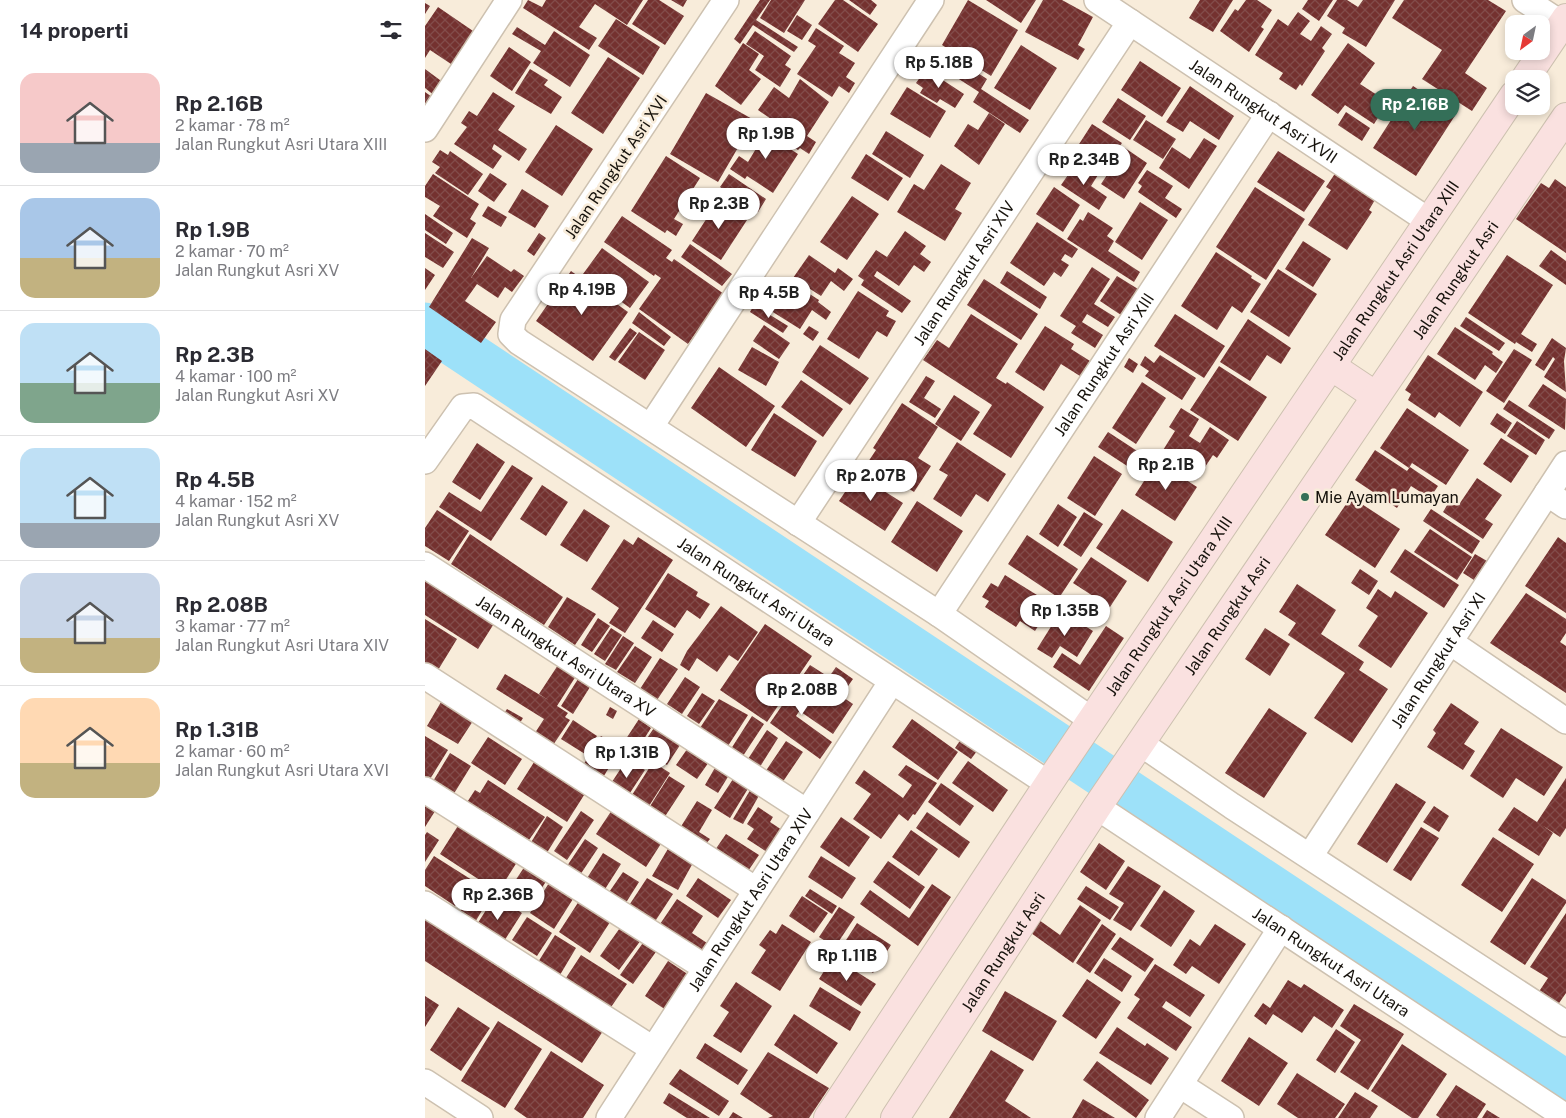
<!DOCTYPE html>
<html lang="id">
<meta charset="utf-8">
<style>
body{margin:0;font-family:"Public Sans",sans-serif;background:#f7f7f7;color:#2b2b33;height:100vh;display:flex;flex-direction:column;font-size:19px;white-space:nowrap}
*{box-sizing:border-box;margin:0}
p{font-size:16px;color:#7c7c81}
.icon{flex:none;width:28px;height:28px;fill:none;stroke:currentColor;stroke-width:2;stroke-linecap:round;stroke-linejoin:round}
.map{position:relative;flex:1;overflow:hidden}
.details{display:flex;flex-direction:column;background:#fff;width:425px}
.details>*{flex:none}
.needle{width:32px;rotate:213deg}
.buttons{position:absolute;left:1080px;top:15px;display:grid;gap:10px}
.buttons a{display:grid;place-items:center;width:45px;height:45px;border-radius:10px;background:#fff;box-shadow:0 2px 8px #0003;font-size:25px}
.price{position:absolute;translate:-50% -42px;padding:0 11px;border-radius:18px;background:#fff;color:#222;font-size:16px;line-height:32px;filter:drop-shadow(0 1px 2px #0008)}
.price::after{content:'';position:absolute;left:50%;top:30px;width:15px;height:11px;margin-left:-8px;background:inherit;clip-path:polygon(0 0,100% 0,50% 100%)}
.price.selected{background:#346f58;color:#fff}
ul{padding:0;list-style:none}
li{display:flex;align-items:center;gap:15px;height:125px;padding:0 20px}
li+li{border-top:1px solid #e1e1e2}
li span{display:grid;place-items:center;flex:none;width:140px;height:100px;border-radius:15px;color:#555}
li>.icon{margin-inline-start:auto}
span .icon{width:60px;height:60px;fill:#fffc;stroke-width:1}
li b{font-size:21px}
h2{display:flex;justify-content:space-between;align-items:center;height:60px;padding:0 20px;font-size:21px}
main{display:flex;flex:1;min-height:0}
.map>svg:first-child{display:block}
</style>
<main>
<section class="details">
<h2>14 properti<svg class="icon" aria-label="filters" viewBox="0 0 24 24"><path d="M4 7h16M4 17h16"/><circle cx="9" cy="7" r="2"/><circle cx="15" cy="17" r="2"/></svg></h2>
<ul>
<li><span style="background:linear-gradient(#f6c9c9 70%,#9aa5b1 0)"><svg class="icon" aria-label="home" viewBox="0 0 24 24"><path d="M3 11l9-7 9 7M6 9v11h12V9"/></svg></span><div><b>Rp 2.16B</b><p>2 kamar · 78 m²</p><p>Jalan Rungkut Asri Utara XIII</p></div></li>
<li><span style="background:linear-gradient(#a9c7e8 60%,#c2b280 0)"><svg class="icon" aria-label="home" viewBox="0 0 24 24"><path d="M3 11l9-7 9 7M6 9v11h12V9"/></svg></span><div><b>Rp 1.9B</b><p>2 kamar · 70 m²</p><p>Jalan Rungkut Asri XV</p></div></li>
<li><span style="background:linear-gradient(#bfe0f5 60%,#7fa58c 0)"><svg class="icon" aria-label="home" viewBox="0 0 24 24"><path d="M3 11l9-7 9 7M6 9v11h12V9"/></svg></span><div><b>Rp 2.3B</b><p>4 kamar · 100 m²</p><p>Jalan Rungkut Asri XV</p></div></li>
<li><span style="background:linear-gradient(#bfe0f5 75%,#9aa5b1 0)"><svg class="icon" aria-label="home" viewBox="0 0 24 24"><path d="M3 11l9-7 9 7M6 9v11h12V9"/></svg></span><div><b>Rp 4.5B</b><p>4 kamar · 152 m²</p><p>Jalan Rungkut Asri XV</p></div></li>
<li><span style="background:linear-gradient(#c9d6e8 65%,#c2b280 0)"><svg class="icon" aria-label="home" viewBox="0 0 24 24"><path d="M3 11l9-7 9 7M6 9v11h12V9"/></svg></span><div><b>Rp 2.08B</b><p>3 kamar · 77 m²</p><p>Jalan Rungkut Asri Utara XIV</p></div></li>
<li><span style="background:linear-gradient(#ffd9b3 65%,#c2b280 0)"><svg class="icon" aria-label="home" viewBox="0 0 24 24"><path d="M3 11l9-7 9 7M6 9v11h12V9"/></svg></span><div><b>Rp 1.31B</b><p>2 kamar · 60 m²</p><p>Jalan Rungkut Asri Utara XVI</p></div></li>
</ul>
</section>
<div class="map">
<svg width="1141" height="1118" viewBox="0 0 1141 1118">
<defs>
<pattern id="building-cross-hatch" width="8" height="8" patternUnits="userSpaceOnUse" patternTransform="scale(1.25)"><rect width="8" height="8" fill="#74312f"/><path d="M0 0l8 8M0 8l8-8" fill="none" stroke="#824c4a"/></pattern>
</defs>
<rect width="100%" height="100%" fill="#f8ecda"/>
<g fill="none" stroke-linecap="round" stroke-linejoin="round">
<path stroke="#9de1f9" stroke-width="45" d="M0,325L1141,1083"/>
</g>
<path fill="url(#building-cross-hatch)" d="M103,0L117,7L121,0H218L202,25L170,4L154,27L172,38L164,50L98,8Z
M223,0H234L259,16L240,45L207,24Z
M246,0H262L258,7Z
M335,0H345L331,20L373,47L369,52L328,25L315,44L309,39Z
M346,0H380L359,33L335,18Z
M410,0H418L453,24L433,52L393,24Z
M424,0H446L452,5L445,15Z
M543,0L593,30L566,76L517,45Z
M561,0H611L596,23Z
M618,0H637L668,17L653,45L660,49L653,60L600,32Z
M775,0H808L788,32L764,18Z
M821,0H832L847,10L836,27L839,29L824,52L795,31L810,9L813,11Z
M883,0H908L894,21L877,9Z
M912,0H922L933,7L938,0H970L941,47L917,33L920,28L902,16Z
M979,0H1063L1081,11L1040,73L1062,88L1047,111L997,79L1017,50L967,18Z
M0,3L5,6L0,14Z
M13,7L51,33L29,66L5,50L0,58V26Z
M873,12L885,21L875,34L886,41L896,26L907,34L897,48L900,51L877,86L875,84L871,90L854,79L858,73L830,55L853,19L863,26Z
M372,15L387,25L377,40L362,31Z
M191,19L235,47L218,75L173,46Z
M92,27L120,45L129,31L165,55L145,87L108,63L116,51L87,34Z
M391,28L419,46L414,53L430,63L421,77L430,83L424,93L414,86L407,97L372,74L391,46L383,41Z
M330,31L366,56L360,65L366,69L355,87L330,70L339,56L321,44Z
M318,43L334,54L324,70L336,79L316,105L290,86Z
M923,43L950,63L935,84L963,102L949,124L920,105L913,114L886,95Z
M596,45L632,68L605,110L569,88Z
M84,47L106,62L87,91L65,76Z
M517,50L562,79L556,89L604,120L595,133L548,102L554,92L509,63Z
M183,57L215,78L178,134L146,113Z
M715,61L756,88L737,117L696,90Z
M0,69L19,83L10,96L0,88Z
M105,69L123,80L119,85L137,97L126,114L90,93Z
M501,69L539,94L530,108L515,99L512,103L495,93L498,88L491,83Z
M375,79L404,102L382,136L391,142L384,154L375,148L373,150L350,136L353,131L346,126L349,121L333,110L349,87L364,98Z
M765,86L809,116L794,140L765,121L758,132L741,122Z
M988,86L1031,114L991,176L948,148Z
M482,87L521,111L505,138L465,114Z
M0,92L10,99L0,113Z
M68,92L90,106L73,130L102,149L94,161L69,144L67,149L77,156L68,169L29,144L42,127L36,123L44,111L52,116Z
M281,93L329,120L293,182L245,154Z
M693,98L721,116L705,140L677,122Z
M921,112L945,128L937,141L913,125Z
M564,113L580,124L554,165L529,146L543,124L553,130Z
M721,120L751,139L738,159L708,140Z
M333,121L350,131L347,137L373,154L348,193L322,176L320,179L305,169L314,156L323,162L335,142L324,135Z
M667,124L697,143L677,174L647,155Z
M131,125L168,149L137,196L100,172Z
M461,131L499,155L485,178L447,154Z
M779,138L792,146L764,189L734,168L747,147L765,159Z
M700,148L722,163L699,199L676,184Z
M15,150L23,155L25,151L58,174L43,195L10,173L15,167L7,162Z
M853,151L900,181L879,212L832,182Z
M441,154L478,178L463,201L426,178Z
M241,156L275,178L249,219L258,224L251,236L242,230L240,233L206,211Z
M652,162L673,175L666,186L682,197L674,210L636,185Z
M516,164L546,183L530,209L537,213L520,241L472,212L489,184L499,190Z
M722,170L748,186L740,198L757,209L751,218L713,192L717,186L713,183Z
M911,172L951,198L944,210L947,212L922,250L883,225L906,190L901,187Z
M65,173L82,184L69,202L53,191Z
M8,174L54,204L45,219L51,223L42,238L8,216L15,206L0,197V186Z
M304,174L341,199L333,212L295,187Z
M1130,179L1141,187V253L1091,219L1116,183L1124,188Z
M629,187L655,205L638,232L611,214Z
M830,187L880,219L841,280L791,247Z
M97,189L124,206L110,228L83,212Z
M427,196L454,214L422,260L395,242Z
M293,201L322,220L296,260L267,241Z
M715,202L743,220L717,260L690,242Z
M63,206L82,217L76,227L57,216Z
M663,212L688,228L682,236L689,241L683,251L715,272L709,282L642,239L655,219L658,221Z
M0,214L28,233L21,244L0,230Z
M197,216L247,250L241,258L247,262L249,259L299,294L263,344L214,309L236,278L230,274L229,276L179,242Z
M612,222L653,249L647,258L640,254L636,260L644,265L636,277L629,272L619,286L585,263Z
M480,231L501,246L495,254L506,262L499,272L489,265L474,286L452,271L449,276L486,301L477,313L436,285L439,280L433,276L451,250L462,257Z
M0,233L29,252L18,268L0,257Z
M114,233L121,238L109,256L102,251Z
M47,238L64,248L46,278L62,256L86,272L89,269L99,276L87,292L80,287L73,298L52,284L40,301L71,322L56,343L4,307Z
M878,241L906,259L888,287L860,269Z
M265,244L307,274L297,286L256,257Z
M177,248L224,282L205,308L158,274Z
M1126,250L1141,261V285L1114,266Z
M791,252L827,276L826,278L836,284L817,313L807,306L792,330L756,306Z
M384,255L410,273L413,268L428,279L419,291L406,281L396,296L368,278Z
M1082,255L1128,285L1096,334L1112,344L1107,352L1091,342L1090,344L1043,313Z
M667,267L685,279L669,304L690,317L683,327L662,314L657,322L678,335L670,348L646,333L651,326L635,316Z
M0,268L10,275L0,290Z
M853,269L892,294L864,337L825,312Z
M146,271L203,312L168,361L111,321Z
M582,271L622,297L615,309L575,283Z
M692,276L713,289L696,315L675,301Z
M361,279L394,300L393,302L406,312L401,320L387,310L375,329L324,297L330,288L348,299Z
M559,279L613,314L596,340L542,305Z
M433,291L464,311L461,316L471,321L462,337L452,331L434,359L402,339Z
M329,305L363,326L358,333L325,312Z
M214,312L246,337L239,346L207,323Z
M546,314L593,344L571,378L581,384L582,382L619,407L586,458L548,434L567,405L498,360L512,340L524,348Z
M750,314L800,346L779,378L729,346Z
M1041,317L1080,343L1074,351L1035,326Z
M823,319L866,348L856,364L842,355L825,381L795,362Z
M339,325L365,343L354,359L328,341Z
M384,326L394,332L388,341L378,334Z
M620,326L649,344L646,349L665,361L655,376L636,364L619,391L590,372Z
M1030,327L1068,352L1067,354L1078,362L1071,373L1060,365L1050,380L1012,354Z
M205,328L212,333L190,361L184,357Z
M214,332L240,350L220,380L193,362Z
M1127,338L1141,348L1139,361L1141,392L1119,377L1130,359L1128,357L1119,371L1110,365Z
M395,345L444,378L425,405L377,372Z
M327,347L354,362L341,386L313,370Z
M0,349L17,361L0,386Z
M1089,349L1107,360L1079,403L1061,391Z
M735,355L771,378L757,400L720,376L724,371L715,365L720,356L729,363Z
M1003,355L1058,392L1035,427L1014,412L1010,418L983,400L986,394L980,390Z
M704,358L713,364L708,373L699,367Z
M794,366L842,397L813,441L765,410Z
M294,367L350,406L321,447L266,408Z
M501,376L510,381L499,398L516,409L510,418L484,402Z
M376,380L418,409L398,437L356,407Z
M717,382L741,398L711,444L687,428Z
M1118,384L1141,399L1140,430L1103,406Z
M529,395L555,412L536,441L510,424Z
M1084,400L1130,430L1124,439L1078,409Z
M477,403L513,427L493,458L506,466L489,492L443,462L451,450L448,448Z
M756,408L774,419L764,436L775,443L785,427L804,440L792,458L788,455L772,479L735,455L750,431L744,427Z
M982,408L1044,450L1021,485L987,463L984,468L955,448Z
M349,413L392,441L370,477L326,450Z
M1072,413L1087,423L1080,434L1065,424Z
M1092,421L1120,440L1111,455L1082,436Z
M683,432L726,460L716,475L673,447Z
M1076,438L1104,456L1086,483L1058,464Z
M532,442L581,474L563,502L551,494L536,517L508,499L523,475L514,470Z
M52,443L80,462L55,500L27,482Z
M950,450L982,471L985,467L1013,486L1005,498L986,486L972,508L930,480Z
M669,456L697,474L670,516L642,498Z
M732,461L772,487L750,521L710,495Z
M87,465L108,478L66,541L14,507L24,492L56,512Z
M432,474L478,503L460,531L414,501Z
M1052,478L1077,495L1060,519L1068,524L1058,539L1018,512L1027,497L1035,503Z
M117,485L143,502L121,536L95,519Z
M926,497L975,529L950,568L900,535Z
M492,501L538,531L512,572L466,542Z
M633,504L652,517L633,547L614,534Z
M159,509L185,526L162,562L135,545Z
M697,509L748,542L723,582L671,548Z
M1006,509L1055,541L1047,554L998,521Z
M12,510L44,531L24,561L0,546V528Z
M659,512L678,524L656,557L638,545Z
M1005,529L1047,557L1032,580L989,552Z
M45,534L138,597L119,625L26,564Z
M602,535L653,569L634,598L583,564Z
M213,537L248,560L200,633L184,623L194,608L166,589L199,539L208,545Z
M1133,537L1141,543V613L1100,586Z
M980,549L1034,585L1019,608L965,572Z
M1050,554L1062,561L1049,580L1038,573Z
M666,557L702,581L685,607L648,583Z
M935,569L953,581L944,595L926,583Z
M243,573L273,592L271,596L285,604L275,619L262,610L250,628L220,609Z
M580,575L612,595L604,607L619,617L610,631L595,621L591,627L560,607L564,601L557,597L566,583L573,587Z
M0,577L70,622L53,649L0,615Z
M872,584L911,610L896,634L939,662L934,670L963,689L927,743L889,718L920,673L863,635L871,623L854,612Z
M953,589L966,598L970,591L1003,613L966,668L933,646L953,616L941,608Z
M1101,593L1141,619V633L1135,642L1141,646V693L1065,643Z
M142,597L171,614L150,645L123,627Z
M296,606L333,632L313,661L304,655L292,672L272,658L264,671L255,665L262,651Z
M644,616L668,631L652,657L635,646L627,658L612,649L632,617L640,622Z
M173,618L185,626L167,652L156,645Z
M0,619L32,639L10,675L0,668Z
M228,620L249,634L237,652L216,638Z
M340,624L387,656L342,722L295,690Z
M681,626L699,638L664,691L628,667L637,653L655,665Z
M186,628L197,635L180,661L169,654Z
M840,628L865,644L845,676L820,659Z
M198,636L209,643L191,670L180,664Z
M210,646L227,657L210,683L192,672Z
M235,658L253,669L232,700L215,689Z
M133,665L151,676L132,706L143,713L140,717L145,720L124,751L106,739L119,719L71,689L80,674L125,701L114,694Z
M385,665L399,674L371,716L407,742L395,759L345,723Z
M411,667L428,679L416,696L428,704L408,734L376,712L397,682L399,684Z
M260,677L275,687L257,714L242,704Z
M153,679L165,687L148,714L136,706Z
M277,693L290,701L274,724L262,716Z
M294,699L323,715L301,749L273,731Z
M16,702L48,721L33,744L2,726Z
M1026,703L1054,722L1039,744L1050,751L1038,770L1002,747L1011,733L1008,730Z
M185,707L192,711L188,719L181,715Z
M844,708L882,733L839,798L800,773Z
M82,709L98,718L93,726L77,716Z
M327,716L339,724L316,759L304,752Z
M214,719L226,728L210,753L197,745Z
M487,719L533,752L513,780L467,747Z
M148,720L172,736L160,754L136,739Z
M231,725L257,742L242,765L216,747Z
M1076,728L1138,767L1119,796L1091,778L1078,798L1045,776Z
M342,730L353,738L333,770L321,762Z
M0,736L23,750L2,784L0,783Z
M176,736L196,748L174,784L154,772Z
M63,737L97,759L80,785L46,763Z
M536,739L552,751L546,759L530,748Z
M361,741L378,752L355,786L338,775Z
M265,745L286,759L272,779L251,765Z
M25,753L46,766L25,800L4,788Z
M111,759L161,792L142,822L92,789Z
M202,759L220,770L201,799L183,788Z
M295,759L309,767L293,793L280,785Z
M543,761L583,790L568,812L527,783Z
M228,762L245,773L224,806L207,795Z
M481,765L512,783L490,815L488,814L483,821L474,814L456,839L428,819L446,794L430,783L439,770L478,798L487,785L473,775Z
M312,773L327,782L305,818L289,808Z
M244,776L260,786L237,821L222,811Z
M1141,778V828L1135,837L1117,825L1128,833L1114,856L1073,830L1089,807L1112,822Z
M63,780L120,817L104,840L61,812L54,822L37,810L50,790L55,793Z
M516,783L549,806L535,826L503,802Z
M971,783L1001,802L962,863L932,844Z
M327,787L336,792L318,824L308,819Z
M0,800L12,808L0,827Z
M272,801L287,810L274,832L285,839L280,845L255,828Z
M1009,806L1024,816L1014,832L998,822Z
M189,807L239,839L221,867L171,834Z
M333,807L348,817L345,822L357,830L342,852L322,839L329,829L322,824Z
M156,811L169,820L142,860L129,851Z
M502,812L545,842L534,858L491,828Z
M122,816L138,827L118,859L102,849Z
M416,817L445,837L424,867L395,847Z
M36,821L94,859L73,892L15,854Z
M996,827L1014,838L986,881L968,870Z
M486,830L513,849L494,876L467,857Z
M2,832L14,840L0,862V835Z
M301,834L334,855L321,874L288,853Z
M1068,837L1109,864L1077,912L1036,885Z
M160,839L173,848L153,878L140,869Z
M674,843L700,861L681,890L655,872Z
M244,847L269,861L253,890L227,876Z
M178,853L196,864L175,897L157,886Z
M9,856L47,880L30,906L0,886V870Z
M396,856L431,878L417,899L383,877Z
M463,861L500,887L485,909L448,882Z
M100,866L122,880L102,910L80,896Z
M703,866L736,886L706,931L688,920L699,903L684,894Z
M198,872L214,882L197,909L180,898Z
M222,878L248,894L227,926L201,910Z
M273,878L306,900L293,918L261,896Z
M1107,878L1141,900V903L1100,965L1065,942Z
M52,882L68,892L46,929L30,920Z
M124,883L148,899L129,929L105,913Z
M507,884L526,897L493,946L435,904L445,890L484,918Z
M661,886L694,907L685,920L652,899Z
M385,889L412,906L407,914L380,896Z
M739,890L770,911L746,947L715,926Z
M70,896L97,913L76,946L49,929Z
M377,896L403,913L389,933L364,916Z
M156,898L187,919L165,953L134,932Z
M252,899L278,916L267,933L282,943L272,958L231,930Z
M655,905L676,920L648,963L606,933L614,920L635,935Z
M414,907L430,917L410,947L394,937Z
M1141,913V993L1132,1006L1113,993L1123,978L1105,967Z
M102,917L127,933L112,956L87,940Z
M0,919L115,994L119,988L180,1028L157,1063L0,961Z
M432,923L466,945L448,973L414,951Z
M357,924L386,942L355,991L326,973L341,950L334,945L345,930L351,934Z
M677,924L691,934L665,973L651,963Z
M790,924L821,944L794,984L767,966L761,974L748,965L765,939L775,946Z
M197,925L216,940L194,970L175,956Z
M130,935L151,948L132,980L110,967Z
M695,937L729,959L720,972L686,949Z
M220,940L233,949L208,984L195,975Z
M156,955L202,984L184,1010L139,981Z
M408,957L451,984L436,1006L394,979Z
M679,958L707,976L697,992L669,973Z
M243,961L267,977L244,1012L220,996Z
M730,964L780,995L765,1017L741,1001L737,1007L767,1027L751,1051L702,1018L715,999L709,995Z
M662,979L696,1002L671,1039L637,1016Z
M863,980L876,988L879,984L919,1010L907,1028L889,1016L877,1033L848,1014L841,1025L829,1016L838,1003L845,1008Z
M311,982L347,1006L316,1053L288,1036L304,1012L295,1006Z
M395,987L436,1012L425,1031L384,1006Z
M580,991L632,1021L608,1061L557,1031Z
M0,996L14,1005L0,1027Z
M929,1004L979,1034L943,1090L915,1072L936,1040L915,1026Z
M33,1007L65,1028L36,1071L5,1050Z
M369,1014L413,1043L392,1074L349,1045Z
M73,1021L117,1049L80,1108L36,1081Z
M692,1027L720,1046L722,1043L744,1058L726,1085L674,1053Z
M911,1029L930,1042L910,1073L891,1060Z
M824,1037L863,1063L834,1106L796,1081Z
M280,1043L323,1070L313,1085L271,1058Z
M977,1044L1022,1074L993,1118H987L946,1091Z
M566,1050L599,1070L580,1101L606,1118H524Z
M126,1051L179,1085L158,1118H102L89,1109Z
M343,1052L404,1088L384,1118H343L348,1116L315,1094Z
M672,1061L724,1100L711,1118L658,1080Z
M255,1069L304,1101L294,1116L244,1084Z
M872,1073L920,1104L910,1118H873L852,1104Z
M1031,1085L1061,1104L1052,1118H1015L1011,1115Z
M930,1092L953,1106L945,1118H913Z
M244,1093L285,1118H262L238,1103Z
M658,1099L690,1118H647Z
M1062,1110L1075,1118H1057Z
M308,1112L318,1118H304Z"/>
<g fill="none" stroke-linecap="round" stroke-linejoin="round">
<g stroke="#cdc1b0" stroke-width="28">
<g id="street">
<path d="M301,0L88,320L86,334L94,342L514,614L667,720"/>
<path id="s1" d="M672,0L1004,221"/>
<path d="M1100,0L1137,24"/>
<path d="M0,129L84,0"/>
<path d="M226,426L506,0"/>
<path id="s2" d="M0,461L38,407L49,406L624,784"/>
<path d="M1122,493L1141,506"/>
<path id="s3" d="M373,523L705,22"/>
<path id="s4" d="M0,565L382,812"/>
<path id="s5" d="M514,614L844,114"/>
<path d="M1025,642L1141,721"/>
<path d="M0,676L331,890"/>
<path d="M715,743L807,806L1141,1024"/>
<path d="M0,790L281,968"/>
<path id="s6" d="M672,807L1141,1117"/>
<path id="s7" d="M885,856L1141,464"/>
<path d="M0,904L228,1049"/>
<path d="M0,1082L55,1118"/>
<path d="M755,1085L806,1118"/>
<path id="s8" d="M184,1118L467,681"/>
<path d="M733,1118L856,928"/>
</g>
</g>
<g stroke="#cdc1b0" stroke-width="30">
<g id="secondary">
<path d="M1100,79L1141,18"/>
<path d="M906,366L951,396"/>
<path id="s9" d="M403,1118L630,774L1089,95"/>
<path id="s10" d="M470,1118L672,807L1141,117"/>
</g>
</g>
<use href="#street" stroke="#fff" stroke-width="25"/>
<use href="#secondary" stroke="#fae1e0" stroke-width="28"/>
</g>
<circle fill="#346f58" stroke="#f8ecda" stroke-width="2" cx="880" cy="497" r="5"/>
<g text-anchor="middle" dominant-baseline="central" stroke-width="5" stroke-linejoin="round" paint-order="stroke">
<g font-size="16" fill="#16120c" stroke="#f8ecda">
<text stroke="none"><textPath href="#s1" startOffset="200">Jalan Rungkut Asri XVII</textPath></text>
<text transform="translate(191 167) rotate(-56)">Jalan Rungkut Asri XVI</text>
<text stroke="none"><textPath href="#s9" startOffset="1020">Jalan Rungkut Asri Utara XIII</textPath></text>
<text stroke="none"><textPath href="#s3" startOffset="300">Jalan Rungkut Asri XIV</textPath></text>
<text stroke="none"><textPath href="#s10" startOffset="1008">Jalan Rungkut Asri</textPath></text>
<text stroke="none"><textPath href="#s5" startOffset="299">Jalan Rungkut Asri XIII</textPath></text>
<text stroke="none"><textPath href="#s2" startOffset="415">Jalan Rungkut Asri Utara</textPath></text>
<text stroke="none"><textPath href="#s9" startOffset="615">Jalan Rungkut Asri Utara XIII</textPath></text>
<text stroke="none"><textPath href="#s10" startOffset="602">Jalan Rungkut Asri</textPath></text>
<text stroke="none"><textPath href="#s4" startOffset="168">Jalan Rungkut Asri Utara XV</textPath></text>
<text stroke="none"><textPath href="#s7" startOffset="234">Jalan Rungkut Asri XI</textPath></text>
<text stroke="none"><textPath href="#s8" startOffset="260">Jalan Rungkut Asri Utara XIV</textPath></text>
<text stroke="none"><textPath href="#s10" startOffset="198">Jalan Rungkut Asri</textPath></text>
<text stroke="none"><textPath href="#s6" startOffset="281">Jalan Rungkut Asri Utara</textPath></text>
</g>
<g font-size="16" fill="#16120c" stroke="#f8ecda" text-anchor="start">
<text x="890" y="497">Mie Ayam Lumayan</text>
</g>
</g>
</svg>
<div class="buttons">
<a><svg class="needle" viewBox="-14 -14 28 28"><path d="M0-13l5 13h-10z" fill="#e53935"/><path d="M0 13l5-13h-10z" fill="#7c7c81"/></svg></a>
<a><svg class="icon" aria-label="layers" viewBox="0 0 24 24"><path d="M12 4l9 5-9 5-9-5zM3 14l9 5 9-5"/></svg></a>
</div>
<b class="price" style="left:514px;top:89px">Rp 5.18B</b>
<b class="price selected" style="left:990px;top:131px">Rp 2.16B</b>
<b class="price" style="left:341px;top:160px">Rp 1.9B</b>
<b class="price" style="left:659px;top:186px">Rp 2.34B</b>
<b class="price" style="left:294px;top:230px">Rp 2.3B</b>
<b class="price" style="left:157px;top:316px">Rp 4.19B</b>
<b class="price" style="left:344px;top:319px">Rp 4.5B</b>
<b class="price" style="left:741px;top:491px">Rp 2.1B</b>
<b class="price" style="left:446px;top:502px">Rp 2.07B</b>
<b class="price" style="left:640px;top:637px">Rp 1.35B</b>
<b class="price" style="left:377px;top:716px">Rp 2.08B</b>
<b class="price" style="left:202px;top:779px">Rp 1.31B</b>
<b class="price" style="left:73px;top:921px">Rp 2.36B</b>
<b class="price" style="left:422px;top:982px">Rp 1.11B</b>
</div>
</main>
